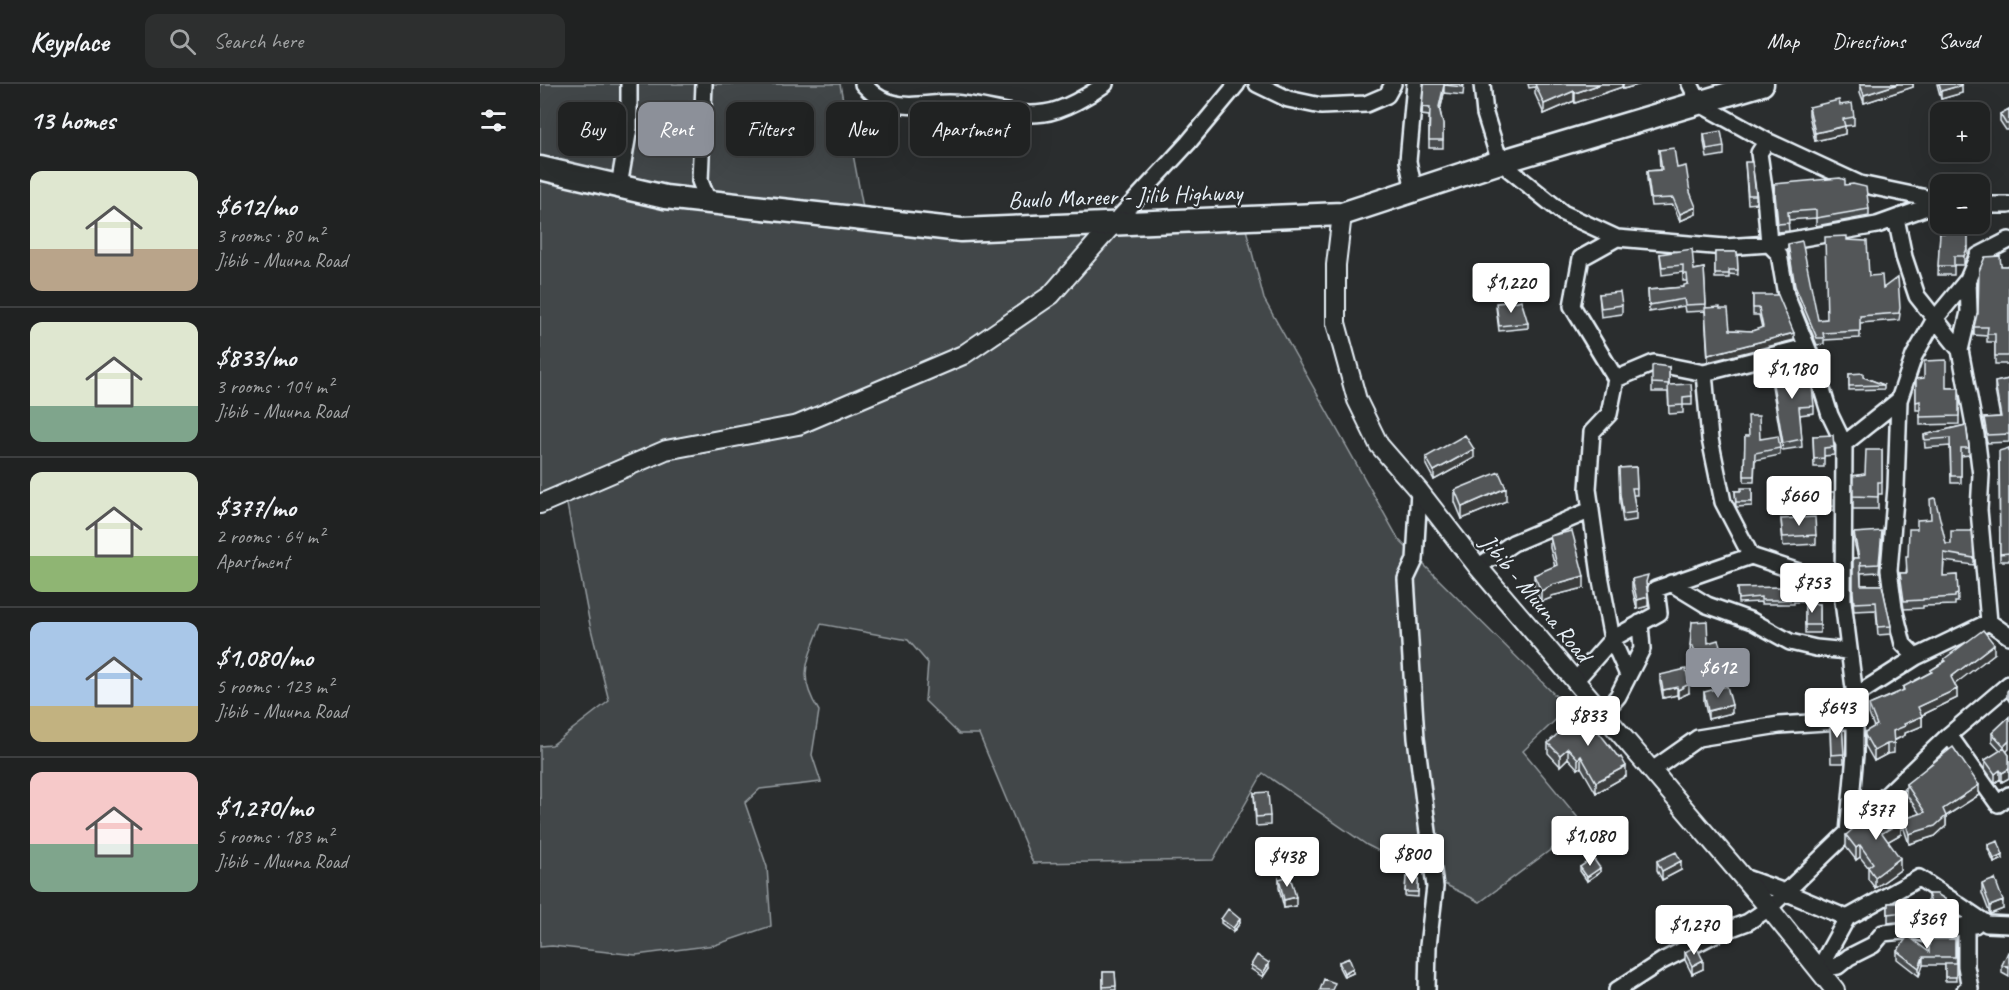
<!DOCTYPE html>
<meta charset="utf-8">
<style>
body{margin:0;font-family:Caveat,sans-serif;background:#2d2f2f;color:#f1f3f6;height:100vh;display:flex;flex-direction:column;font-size:22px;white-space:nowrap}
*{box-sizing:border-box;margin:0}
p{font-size:20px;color:#a2a4a5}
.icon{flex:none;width:33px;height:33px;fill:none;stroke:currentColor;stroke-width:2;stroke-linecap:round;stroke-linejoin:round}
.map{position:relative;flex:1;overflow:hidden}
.sheet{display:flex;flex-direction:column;background:#202222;width:540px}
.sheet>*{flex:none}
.banner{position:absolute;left:18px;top:18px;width:570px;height:54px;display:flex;gap:12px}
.buttons{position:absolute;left:1390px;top:18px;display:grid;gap:12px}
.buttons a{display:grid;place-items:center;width:60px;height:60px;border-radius:12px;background:#202222;box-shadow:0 6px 24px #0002,0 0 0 2px #3d3f40;font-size:30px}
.price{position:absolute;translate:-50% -51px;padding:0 14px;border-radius:6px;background:#fff;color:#222;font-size:20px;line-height:39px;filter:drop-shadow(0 2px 3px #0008)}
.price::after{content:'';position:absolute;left:50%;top:36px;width:18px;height:14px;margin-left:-9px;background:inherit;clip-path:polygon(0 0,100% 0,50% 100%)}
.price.active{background:#8c9099;color:#fff}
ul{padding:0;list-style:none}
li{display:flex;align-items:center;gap:18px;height:150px;padding:0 30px}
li+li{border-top:2px solid #3d3f40}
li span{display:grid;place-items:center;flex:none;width:168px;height:120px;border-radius:12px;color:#555}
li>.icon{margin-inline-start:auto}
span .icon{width:72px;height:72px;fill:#fffc;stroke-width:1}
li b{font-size:26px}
h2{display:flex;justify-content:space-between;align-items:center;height:72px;padding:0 30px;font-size:26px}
.tag{padding:0 21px;border-radius:12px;background:#202222;box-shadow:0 6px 24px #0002,0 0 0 2px #3d3f40;font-size:21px;line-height:54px}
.tag.active{background:#8c9099;color:#fff}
header{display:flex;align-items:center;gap:36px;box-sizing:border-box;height:84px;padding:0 30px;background:#202222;border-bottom:2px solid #3d3f40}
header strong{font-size:28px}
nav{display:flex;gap:33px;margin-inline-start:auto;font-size:21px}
.search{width:420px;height:54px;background:#2d2f2f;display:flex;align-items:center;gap:15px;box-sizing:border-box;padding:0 21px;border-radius:12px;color:#a2a4a5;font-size:22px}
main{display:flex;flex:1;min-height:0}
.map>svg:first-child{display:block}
</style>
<header>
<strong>Keyplace</strong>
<div class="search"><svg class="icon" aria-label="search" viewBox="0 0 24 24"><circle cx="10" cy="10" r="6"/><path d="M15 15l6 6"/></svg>Search here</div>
<nav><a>Map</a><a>Directions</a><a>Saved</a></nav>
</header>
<main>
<section class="sheet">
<h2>13 homes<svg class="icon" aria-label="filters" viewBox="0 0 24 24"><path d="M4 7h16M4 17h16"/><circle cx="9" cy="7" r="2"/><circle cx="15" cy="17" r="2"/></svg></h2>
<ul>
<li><span style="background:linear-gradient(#dfe7d0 65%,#b9a48a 0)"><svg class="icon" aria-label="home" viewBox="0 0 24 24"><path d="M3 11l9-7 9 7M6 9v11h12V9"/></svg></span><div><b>$612/mo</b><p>3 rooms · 80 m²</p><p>Jibib - Muuna Road</p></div></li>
<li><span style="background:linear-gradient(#dfe7d0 70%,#7fa58c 0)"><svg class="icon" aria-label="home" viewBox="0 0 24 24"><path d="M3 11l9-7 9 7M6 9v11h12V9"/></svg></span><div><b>$833/mo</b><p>3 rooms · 104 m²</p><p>Jibib - Muuna Road</p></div></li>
<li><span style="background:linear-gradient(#dfe7d0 70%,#8fb573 0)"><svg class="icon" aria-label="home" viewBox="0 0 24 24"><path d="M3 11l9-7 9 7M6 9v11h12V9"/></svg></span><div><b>$377/mo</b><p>2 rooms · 64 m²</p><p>Apartment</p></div></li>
<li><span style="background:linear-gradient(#a9c7e8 70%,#c2b280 0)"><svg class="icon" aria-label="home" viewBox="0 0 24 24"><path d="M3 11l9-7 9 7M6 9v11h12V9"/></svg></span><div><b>$1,080/mo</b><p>5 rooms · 123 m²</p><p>Jibib - Muuna Road</p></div></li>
<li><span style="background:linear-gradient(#f6c9c9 60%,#7fa58c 0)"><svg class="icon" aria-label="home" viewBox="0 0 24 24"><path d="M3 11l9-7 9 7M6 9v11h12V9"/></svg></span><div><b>$1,270/mo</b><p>5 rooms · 183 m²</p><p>Jibib - Muuna Road</p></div></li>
</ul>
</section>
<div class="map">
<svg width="1469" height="906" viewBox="0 0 1469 906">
<rect width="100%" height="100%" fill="#2a2d2e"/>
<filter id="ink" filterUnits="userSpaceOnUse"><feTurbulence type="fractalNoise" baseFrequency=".0167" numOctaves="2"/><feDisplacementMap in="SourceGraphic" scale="12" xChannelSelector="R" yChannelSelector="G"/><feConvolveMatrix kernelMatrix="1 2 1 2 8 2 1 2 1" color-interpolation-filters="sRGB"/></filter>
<g filter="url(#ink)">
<path fill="#424648" stroke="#959ca0" stroke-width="1.5" d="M0,0H300L323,124L126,103L0,73Z
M0,95L123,124L421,158L706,145L724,215L859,456L1028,624L983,667L1044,741L940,818L827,761L723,689L673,776L493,779L439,650H419L385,617L388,579L368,556L281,540C268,577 256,591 279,627L272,671L281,698L220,705L205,719L227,783L231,842L175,861L96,871L12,862L0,863V662L12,661L69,617L50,541L26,415L0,425Z"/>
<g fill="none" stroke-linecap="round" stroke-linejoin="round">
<g stroke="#e8f1f8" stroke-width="20">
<path id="minor" d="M164,0L160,97L168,117
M323,0C331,8 338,15 349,18C369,25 388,19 408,19C441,19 471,34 504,29C523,27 550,11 565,0
M717,0L748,15L781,22L826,20L847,11L853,0
M942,0L945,30L960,78L1023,129L1077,154L1185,163L1229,160L1337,141L1401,118
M1150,0L1160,20L1227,57L1320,100L1401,117
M1227,57L1219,69L1225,111L1229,160L1239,170L1246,211L1275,283L1290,331L1304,360L1303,517L1315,612V670L1308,749
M79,102L89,44V0
M874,107L868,77L875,0
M1440,121H1469
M1356,134L1364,173L1377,212L1420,266
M573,140L648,59L697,0
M1469,156L1438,172L1428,195L1429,228L1420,266L1436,351L1441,391L1439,426L1449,538L1469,552
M1164,289L1170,355L1183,418L1211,472L1283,496L1303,498
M1076,295L1114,279L1164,289L1266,263
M1304,360L1359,316
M879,407L875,476L866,495L876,654L895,803L888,862L887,906
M938,483L973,459L1051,426
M1131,499L1167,521L1212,537L1250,558L1276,564L1308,567
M1376,573L1363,560L1354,524L1349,486L1356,404L1359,316L1374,272L1395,235L1428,195
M1088,591L1072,555L1119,529L1116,505L1211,472
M1035,597L1072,555L1060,491L1048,405L1052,348L1069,330L1076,295L1032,222L1041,174L1077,154
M1315,612L1376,573L1449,538
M1063,630L1078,612L1102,565L1100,539
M1409,651L1458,720L1469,711
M1111,687L1158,654L1239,641L1315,636
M1203,793L1245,808L1307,834L1379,794L1447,840L1469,841
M1279,885L1298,882L1309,873L1333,861L1343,849L1372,846L1390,851L1426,841
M1279,885L1307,834
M1077,906L1122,877L1173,851L1208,838L1229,824L1409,651L1469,600
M1425,906L1430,905L1426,882V841H1435"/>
</g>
<g stroke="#e8f1f8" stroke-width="22">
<path id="tertiary" d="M802,130L796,181V239L817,316L839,361L879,407L938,483L1229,824L1295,906
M0,420L126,366L258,341L423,271L511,211L573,140"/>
</g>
<g stroke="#e8f1f8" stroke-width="27">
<path id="primary" d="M0,84L125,113L421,146L802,130L960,78L1222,0"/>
</g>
<use href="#minor" stroke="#2a2d2e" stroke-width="15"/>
<use href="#tertiary" stroke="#2a2d2e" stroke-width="18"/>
<use href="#primary" stroke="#2a2d2e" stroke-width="22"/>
</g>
<path fill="#474b4d" stroke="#e8f1f8" stroke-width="1.5" d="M884,0H924L923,11L904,9L900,27L903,40V64H889V32L882,31Z
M988,0H1101L1083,5L1082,3L1035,19L1034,17L1004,30L995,10V3L989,4Z
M1320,0H1373V3L1324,19L1320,8Z
M1397,0H1421L1422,9L1401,15Z
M1300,21L1314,33V41L1305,42V50L1275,57L1269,31V23Z
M1469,25V46H1466L1460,37V30Z
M1164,50L1184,63V71L1167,74L1164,58Z
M1119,66L1137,84L1150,108L1156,130L1140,137L1133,121L1111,122L1107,95V87L1120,86Z
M1205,78L1216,111V119L1208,120Z
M1234,100L1305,101L1329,125V132L1276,142V134L1248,136L1249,147L1238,148Z
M1400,149L1428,170L1424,181H1414V191H1398Z
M1307,156L1329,192L1343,204L1360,230L1359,236L1320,239V254L1284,256V260L1277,261L1255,208L1248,167V160L1278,236L1287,235Z
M1175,168H1197L1198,191L1189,190V194H1175Z
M1120,170L1154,186L1164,184L1166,224L1180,225L1190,246L1212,247L1222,244L1219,231H1213V211L1254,256L1168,278L1165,227L1145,228L1144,222L1109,228L1108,206L1144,203L1147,200V197H1143V188L1122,191Z
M1461,182H1469V280H1455V258H1447V252L1434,251V243L1438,230Z
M1059,210L1082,221V230L1061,233Z
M968,220L988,239V244L959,247L956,223Z
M1129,283V301L1152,312V321H1143V329L1129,330L1128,308H1112V299Z
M1231,289L1274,322V329L1260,331L1262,363L1243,366L1231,296Z
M1309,290L1323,293L1344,301V305L1309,306Z
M1376,295L1406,304H1419V340L1380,341V326H1376Z
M1469,295V358L1447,359L1444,342V334L1460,333L1455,306V298Z
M1426,341L1429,364V371L1421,372V399H1411L1410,362L1385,364L1384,351Z
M1205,352L1220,355L1240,364V371L1215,376L1214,398H1204Z
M1273,352L1294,363V371L1284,372V383H1274Z
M1469,364V477H1460L1459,375Z
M1342,366V410H1338V425H1313V392L1325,390Z
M886,373L934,374L894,396L886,381Z
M1096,383L1097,411H1093L1096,428V436L1083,438L1080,418L1079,384Z
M1212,404V422L1196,423L1195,407H1201Z
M915,406L966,417L922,435L915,418Z
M1286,408H1294V426L1287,427Z
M1241,435L1276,451V460L1243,462Z
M1314,449L1342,456L1339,488L1321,489V501H1342L1351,542V550L1338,551L1336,526L1314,527L1313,516V474H1318L1314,457Z
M1010,452L1044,504L1011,512V514L1001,518L994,503V491L1015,483L1010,464Z
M1406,460L1434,474V481L1404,477L1403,492L1417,491L1418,518H1415V521L1383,522V524L1364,525L1360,497V489H1366L1368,472Z
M1092,495L1108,500L1107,504L1108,522L1097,525L1092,504Z
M1197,504L1268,505V518H1254V520H1221V518L1198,519Z
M1265,520H1280V549H1265Z
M1152,538L1184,580L1158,588L1153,569H1150Z
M1454,570L1414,600L1417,614L1382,631V642L1365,649V651L1354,657V669L1347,670L1334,677L1325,661V648L1334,643L1329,630V621L1363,607V603L1391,588V586L1404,578V575Z
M1120,591L1149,609L1138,614L1137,611L1123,614L1120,599Z
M1469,605V617L1467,614V607Z
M1164,608L1192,629L1168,635L1164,617Z
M1042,627L1086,692L1056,709L1041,683L1038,685L1028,674L1020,682L1008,669V659Z
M1469,633L1466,667L1469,671V694L1462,698L1460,695L1455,699L1445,685V676L1461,667L1452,657V649Z
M1290,640H1302L1304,679H1291Z
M1366,700L1439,711L1406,732V742L1395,752L1369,760L1364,745V735L1380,730L1366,710Z
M714,709L730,732V741L716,742Z
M1332,736L1361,750L1348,757L1360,786L1335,804L1328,795V783L1320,773L1316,776L1306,763V751Z
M1448,761L1463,775L1454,779L1448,765Z
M1117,777L1141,786L1122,796L1117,786Z
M1040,783L1060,788L1047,797L1040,787Z
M866,793H878V813L865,812Z
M739,795L756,822L744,824L739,804Z
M1442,800L1463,825L1450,830L1442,809Z
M1388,810L1405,815L1406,836L1394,837L1388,819Z
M1348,819H1363L1364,837L1348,839Z
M681,835L700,839L693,848L681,839Z
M1415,855L1416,897H1405V881H1383L1379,892L1357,875V867L1389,868Z
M1145,868L1163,885L1152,890L1145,876Z
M1469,869V893L1462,889V881Z
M799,878L813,889L804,893L799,883Z
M711,881L729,884L723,893L711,885Z
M563,888H575L576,906H563Z"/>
<path fill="#3a3d3e" stroke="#e8f1f8" stroke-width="1.5" d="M1061,0H1082V3L1035,19V9Z
M1083,0H1101L1083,5Z
M1358,0H1373V3L1324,19V11Z
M904,1V9L899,31V23Z
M1422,1V9L1401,15V7Z
M1034,7V17L1004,30V20Z
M1305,42V50L1275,57V49Z
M1156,123V130L1140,137V130Z
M1428,162V170L1424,181V172Z
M1254,249V256L1168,278V271Z
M934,365V374L894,396V387Z
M966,404V417L922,435V423Z
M1044,492V504L1011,512V514L1001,518V507L1011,501Z
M1108,513V522L1097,525V516Z
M1454,560V570L1411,603V593Z
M1184,573V580L1158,588V581Z
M1149,600V609L1138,614V606Z
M1137,603V611L1123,614V606Z
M1417,605V614L1378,633V623Z
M1192,621V629L1168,635V627Z
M1382,632V642L1365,649V651L1353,657V647L1364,640Z
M1469,657V665L1464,670V662Z
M1347,660V670L1334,677V667Z
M1028,664V674L1020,682V671Z
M1041,672V683L1038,685V675Z
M1086,682V692L1056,709V698Z
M1469,685V694L1462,698V689Z
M1460,686V695L1455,699V690Z
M1439,701V711L1406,732V742L1395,752L1369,760V750L1403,725Z
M1361,738V750L1342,761V749Z
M1320,761V773L1316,776V764Z
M1463,771V775L1454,779V775Z
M1360,774V786L1335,804V793Z
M1141,777V786L1122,796V787Z
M1060,784V788L1047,797V793Z
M756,813V822L744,824V816Z
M1463,817V825L1450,830V822Z
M700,835V839L693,848V844Z
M1383,873V881L1379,892V884Z
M1163,876V885L1152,890V882Z
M729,879V884L723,893V889Z
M813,884V889L804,893V889Z"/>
<path fill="#535759" stroke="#e8f1f8" stroke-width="1.5" d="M884,0H923V3L904,1L899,23L903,40V56H889L890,24L882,23Z
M995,0H1061L1035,9L1034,7L1004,20Z
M1320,0H1358L1324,11Z
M1399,0H1421L1422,1L1401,7Z
M1299,16L1300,21L1312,19L1314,33L1303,35L1305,42L1275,49L1269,23Z
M1469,25V40H1466L1460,30Z
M1181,47L1184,63L1167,66L1164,50Z
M1134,64L1137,84L1146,82L1150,108L1156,123L1140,130L1133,114L1111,115L1107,87L1122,86L1119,66Z
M1205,78H1212L1216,111H1208Z
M1300,94L1305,96V101L1313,100L1326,103L1329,125L1276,134V126L1248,128L1249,139L1238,140L1234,100Z
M1428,143V162L1424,172H1414V182H1398L1400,149H1415V144Z
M1307,152V156L1327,157L1329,192L1342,191L1343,204L1358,193L1360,224L1359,229L1320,232V247L1283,249L1284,254H1277L1255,202L1248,160L1262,157L1278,236L1287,235L1285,153Z
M1152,165L1154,186L1164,184L1166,220L1145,221L1144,215L1109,221L1108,206L1144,203V201L1148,200L1147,190H1143V181L1122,183L1120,170Z
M1175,168H1197L1198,186H1189V190H1175Z
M1460,172L1461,182H1469V272H1455V250H1447L1448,243H1434L1437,230H1438L1439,187L1445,173Z
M1080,208L1082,221L1061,224L1059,210Z
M1213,211H1238L1254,249L1168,271L1165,224L1180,223V225H1188L1190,246L1212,247L1223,243L1219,224H1213Z
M981,216L988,239L959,242L956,219L968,218V220Z
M1406,276V304H1419V332L1380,333V317L1376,318V295L1384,294V277Z
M1115,281L1129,283V300L1112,299V282Z
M1267,282L1272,302L1274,322L1259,323L1262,355L1243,359L1231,289H1243V286Z
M1323,289V293L1344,301L1309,302V290Z
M1469,295V350L1447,351L1444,334L1461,333L1455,298Z
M1151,300L1152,312L1143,313V321L1129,322L1128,301Z
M1208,332H1219L1220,355L1238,352L1240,364L1215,369L1214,392H1204L1205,352H1209Z
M1426,341L1429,364H1421V392H1411L1410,354L1385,356L1384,351Z
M925,351L934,365L894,387L886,373Z
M1293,351L1294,363L1284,364V374L1274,375L1273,352Z
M1469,364V469L1460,470L1459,367Z
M1326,366H1342V398H1338V413L1313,412V392L1325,390Z
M1096,383L1097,404H1092L1096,428L1083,430L1080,410L1079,384Z
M959,388L966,404L922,423L915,406Z
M1201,404H1212V418H1196L1195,407H1201Z
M1286,408H1294V422L1287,423Z
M1395,414L1406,460H1411V447H1432L1434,474L1404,469L1403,492L1417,491L1418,510L1415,511V513L1383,515V516L1364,517L1360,489H1367L1366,472H1368L1369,445H1377V436L1391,435L1390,415Z
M1275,433L1276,451L1243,453L1241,435Z
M1032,447L1044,492L1011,501V502L1001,507L994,491L1017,481L1010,452Z
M1342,447L1339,480L1321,481L1320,478L1321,501H1342L1351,542L1338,543L1336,518L1314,519L1313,508V474H1319L1314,449Z
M1108,491L1106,498L1108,513L1097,516L1092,495Z
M1238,503L1268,505V513L1254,514V516H1221V513L1198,515L1197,504Z
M1265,520H1280V541H1265Z
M1167,537L1168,559L1178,556L1184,573L1158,581L1153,562H1150L1152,538Z
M1443,546L1454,560L1411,593L1417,605L1378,623L1382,632L1364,640L1365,642L1353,647L1354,659L1347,660L1334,667L1325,651V648L1337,641L1329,621L1364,606L1363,603L1392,588L1391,586L1406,577L1404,575Z
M1146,585L1149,600L1138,606L1137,603L1123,606L1120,591Z
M1187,602L1192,621L1168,627L1164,608Z
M1042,627L1079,674L1081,673L1086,682L1056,698L1041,672L1038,675L1028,664L1020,671L1008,659Z
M1469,633V657L1464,662L1452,649Z
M1290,640H1302L1304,670L1291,671Z
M1413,663L1439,701L1403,725L1406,732L1395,742L1369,750L1364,735L1385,728L1366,700Z
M1464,664L1469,671V685L1462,689L1460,686L1455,690L1445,676Z
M728,708L730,732L716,733L714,709Z
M1353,725L1361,738L1342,749L1360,774L1335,793L1328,783L1333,779L1320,761L1316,764L1306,751L1329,731L1332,736Z
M1458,757L1463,771L1454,775L1448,761Z
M1136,768L1141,777L1122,787L1117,777Z
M1053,774L1060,784L1047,793L1040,783Z
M750,792L756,813L744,816L739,795Z
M866,793H878V808H865Z
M1455,795L1463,817L1450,822L1442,800Z
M1388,810H1397L1405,815L1406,828H1394Z
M1348,819H1363L1364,828L1348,830Z
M688,825L700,835L693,844L681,835Z
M1368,852L1389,868V855H1415V873H1383L1379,884L1357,867Z
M1156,862L1163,876L1152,882L1145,868Z
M1468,868L1469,869V884L1462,881Z
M717,871L729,879L723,889L711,881Z
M809,874L813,884L804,889L799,878Z
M1405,879H1416V893H1405Z
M563,888H575L576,902L563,903Z
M784,895L795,899L792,906H780Z"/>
</g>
<g text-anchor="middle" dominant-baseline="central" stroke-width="4.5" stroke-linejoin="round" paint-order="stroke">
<g font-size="24" fill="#e8f1f8" stroke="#2a2d2e">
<text transform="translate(585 112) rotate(-2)">Buulo Mareer - Jilib Highway</text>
<text transform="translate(996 514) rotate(50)">Jibib - Muuna Road</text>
</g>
</g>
</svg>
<div class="buttons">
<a>+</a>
<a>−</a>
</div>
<b class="price" style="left:971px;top:230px">$1,220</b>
<b class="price" style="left:1252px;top:316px">$1,180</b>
<b class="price" style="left:1259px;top:443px">$660</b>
<b class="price" style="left:1272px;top:530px">$753</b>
<b class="price active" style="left:1178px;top:615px">$612</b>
<b class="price" style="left:1297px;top:655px">$643</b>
<b class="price" style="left:1048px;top:663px">$833</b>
<b class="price" style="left:1336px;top:757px">$377</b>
<b class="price" style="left:1050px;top:783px">$1,080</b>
<b class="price" style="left:872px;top:801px">$800</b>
<b class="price" style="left:747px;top:804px">$438</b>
<b class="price" style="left:1387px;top:866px">$369</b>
<b class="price" style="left:1154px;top:872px">$1,270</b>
<div class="banner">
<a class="tag">Buy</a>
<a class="tag active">Rent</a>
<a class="tag">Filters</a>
<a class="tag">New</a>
<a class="tag">Apartment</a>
</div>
</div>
</main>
